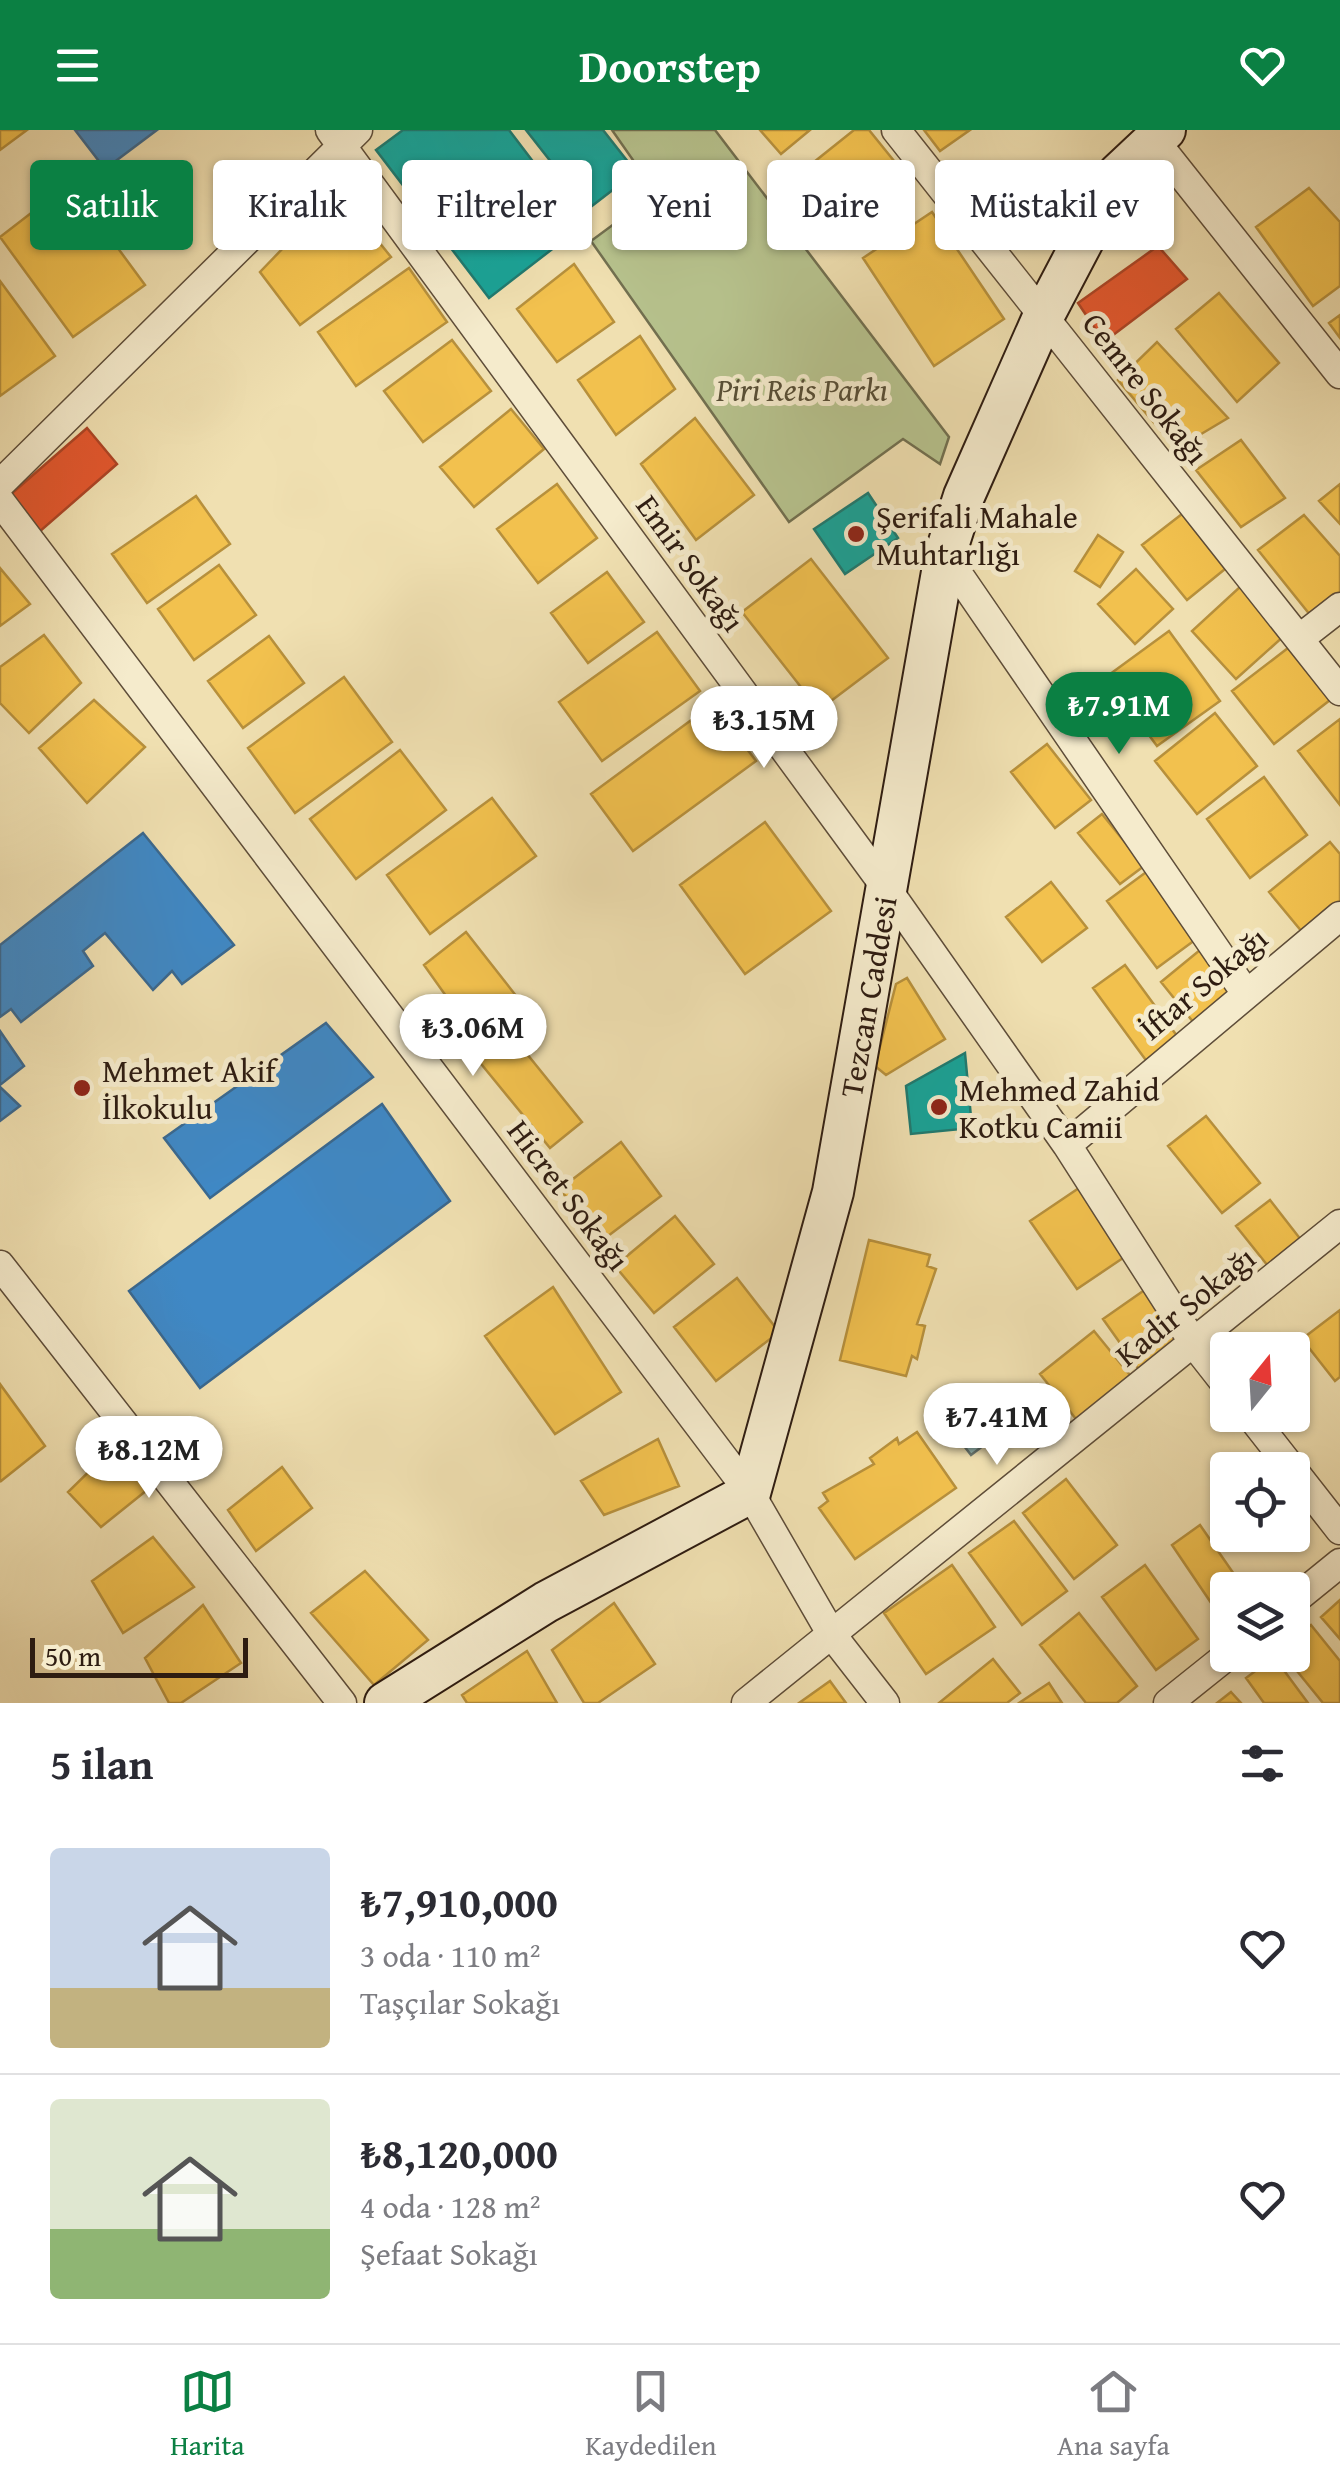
<!DOCTYPE html>
<html lang="tr">
<meta charset="utf-8">
<style>
body{margin:0;font-family:"Gentium Book Plus",serif;background:#f7f7f7;color:#2b2b33;height:100vh;display:flex;flex-direction:column;font-size:38px;white-space:nowrap}
*{box-sizing:border-box;margin:0}
p{font-size:32px;color:#7c7c81}
.icon{flex:none;width:55px;height:55px;fill:none;stroke:currentColor;stroke-width:2;stroke-linecap:round;stroke-linejoin:round}
.map{position:relative;height:1573px;overflow:hidden}
.details{display:flex;flex-direction:column;background:#fff;flex:1}
.details>*{flex:none}
.guide{position:absolute;left:30px;top:30px;width:1280px;height:90px;display:flex;gap:20px}
.needle{width:65px;rotate:18deg}
.controls{position:absolute;left:1210px;top:1202px;display:grid;gap:20px}
.controls a{display:grid;place-items:center;width:100px;height:100px;border-radius:10px;background:#fff;box-shadow:0 2px 8px #0004;font-size:50px}
.scale{position:absolute;left:30px;bottom:25px;width:218px;box-sizing:border-box;padding-left:10px;border:5px solid #2e1c11;border-top:0;font-size:28px;line-height:35px;white-space:nowrap;color:#2e1c11;-webkit-text-stroke:8px #f5ebcc;paint-order:stroke}
.price{position:absolute;translate:-50% -85px;padding:0 22px;border-radius:35px;background:#fff;color:#222;font-size:32px;line-height:65px;filter:drop-shadow(0 2px 5px #0008)}
.price::after{content:'';position:absolute;left:50%;top:60px;width:30px;height:22px;margin-left:-15px;background:inherit;clip-path:polygon(0 0,100% 0,50% 100%)}
.price.selected{background:#0b8043;color:#fff}
ul{padding:0;list-style:none}
li{display:flex;align-items:center;gap:30px;height:250px;padding:0 50px}
li+li{border-top:2px solid #e1e1e2}
li span{display:grid;place-items:center;flex:none;width:280px;height:200px;border-radius:10px;color:#555}
li>.icon{margin-inline-start:auto}
span .icon{width:120px;height:120px;fill:#fffc;stroke-width:1}
li b{font-size:42px}
h2{display:flex;justify-content:space-between;align-items:center;height:120px;padding:0 50px;font-size:42px}
.tag{padding:0 35px;border-radius:10px;background:#fff;box-shadow:0 2px 8px #0004;font-size:35px;line-height:90px}
.tag.selected{background:#0b8043;color:#fff}
header{display:flex;justify-content:space-between;align-items:center;height:130px;padding:0 50px;background:#0b8043;color:#fff;font-size:45px;font-weight:800}
.tab-bar{display:flex;justify-content:space-around;align-items:center;height:140px;border-top:2px solid #e1e1e2;background:#fff;font-size:28px;color:#7c7c81}
.tab-bar a{display:grid;justify-items:center;gap:5px}
.tab-bar .selected{color:#0b8043}
.map>svg:first-child{display:block}
</style>
<header><svg class="icon" aria-label="menu" viewBox="0 0 24 24"><path d="M4 6h16M4 12h16M4 18h16"/></svg>Doorstep<svg class="icon" aria-label="heart" viewBox="0 0 24 24"><path d="M12 20l-8-8c-3-5 5-10 8-4 3-6 11-1 8 4z"/></svg></header>
<div class="map">
<svg width="1340" height="1573" viewBox="0 0 1340 1573">
<rect width="100%" height="100%" fill="#f0e0b1"/>
<filter id="stains"><feTurbulence type="fractalNoise" baseFrequency=".002" numOctaves="4"/><feColorMatrix values="0 0 0 0 .2 0 0 0 0 .09 0 0 0 0 .02 0 0 0 .5 -.17"/></filter>
<radialGradient id="worn" r=".72"><stop offset=".6" stop-color="#630" stop-opacity="0"/><stop offset="1" stop-color="#630" stop-opacity=".3"/></radialGradient>
<path fill="#b7c38e" stroke="#727050" stroke-width="2.5" d="M612,0H715L949,307L940,334L903,309L789,392L591,111L656,63Z"/>
<path fill="#9bbbb3" stroke="#6f7b72" stroke-width="2.5" d="M952,1257L992,1309L971,1325L931,1273Z"/>
<path fill="#f2c14e" stroke="#b7903c" stroke-width="2.5" d="M0,0H27L0,20Z
M760,0H810L781,24Z
M854,0H869L903,42L834,98L794,48Z
M924,0H970L940,21Z
M70,53L145,155L73,207L0,107Z
M1309,58L1340,92V156L1313,176L1256,97Z
M338,61L391,127L300,195L260,142Z
M932,82L1004,189L934,236L863,128Z
M574,134L614,192L557,232L517,179Z
M409,138L447,192L356,256L318,202Z
M0,151L55,226L0,266Z
M1219,163L1279,233L1237,272L1176,199Z
M1340,185V208L1329,193Z
M640,206L675,259L616,305L578,250Z
M452,210L491,261L423,312L384,261Z
M1157,212L1228,288L1176,319L1118,250Z
M511,279L544,319L474,377L440,337Z
M695,288L754,365L696,410L641,334Z
M1241,310L1285,368L1241,397L1196,340Z
M557,354L597,408L538,453L497,399Z
M1340,354V394L1319,371Z
M196,366L230,414L147,473L112,424Z
M1182,384L1225,439L1187,470L1142,415Z
M1304,385L1340,426V463L1311,486L1258,420Z
M1098,405L1123,422L1100,457L1075,441Z
M811,429L888,528L819,580L742,482Z
M219,435L256,485L194,530L158,479Z
M0,438L30,474L0,496Z
M1136,439L1173,479L1135,514L1098,474Z
M607,442L644,492L588,533L551,483Z
M1241,456L1285,505L1236,549L1192,501Z
M1169,501L1220,571L1157,616L1106,547Z
M657,502L700,561L602,631L559,572Z
M44,505L81,553L29,603L0,573V537Z
M269,506L304,553L243,598L208,551Z
M1288,518L1330,570L1274,614L1232,561Z
M344,547L392,612L295,683L248,618Z
M94,570L145,617L87,673L39,618Z
M713,574L756,631L633,721L591,664Z
M1215,583L1257,636L1197,684L1155,631Z
M1340,589V675L1298,621Z
M1047,614L1091,670L1055,698L1011,642Z
M400,620L446,680L356,749L310,689Z
M1264,647L1307,705L1250,748L1207,689Z
M492,668L536,726L430,804L387,745Z
M1102,684L1144,736L1120,754L1078,703Z
M765,692L831,781L745,844L680,755Z
M1330,712L1340,724V774L1303,803L1269,762Z
M1149,740L1199,807L1157,838L1107,771Z
M1051,752L1087,798L1042,832L1006,787Z
M466,802L517,867L473,904L424,835Z
M1200,820L1234,861L1194,893L1161,852Z
M1125,835L1180,910L1148,933L1093,858Z
M907,848L945,909L886,945L875,936L896,854Z
M506,898L582,992L550,1018L473,924Z
M1206,986L1260,1053L1222,1083L1168,1016Z
M621,1012L661,1066L600,1112L560,1059Z
M1079,1058L1126,1126L1077,1159L1030,1091Z
M1270,1070L1305,1115L1272,1141L1236,1096Z
M675,1086L714,1134L654,1183L615,1136Z
M869,1110L930,1125L927,1136L936,1139L917,1194L925,1196L917,1229L912,1226L906,1246L840,1230Z
M737,1148L779,1202L716,1251L674,1197Z
M553,1157L621,1262L555,1304L485,1206Z
M1146,1159L1185,1213L1142,1244L1103,1189Z
M1340,1180V1247L1335,1251L1302,1209Z
M1094,1201L1138,1255L1084,1299L1040,1244Z
M0,1254L45,1316L1,1351L0,1349Z
M917,1302L956,1358L855,1429L819,1378L828,1371L823,1363L874,1334L870,1328L897,1308L899,1314Z
M658,1309L679,1356L604,1385L581,1351Z
M117,1314L152,1356L101,1397L68,1362Z
M282,1337L312,1378L256,1421L228,1380Z
M1066,1349L1117,1415L1074,1449L1023,1383Z
M1014,1391L1067,1461L1022,1495L969,1423Z
M1200,1395L1245,1460H1228L1224,1492L1172,1415Z
M153,1407L194,1457L123,1503L92,1451Z
M952,1435L995,1497L926,1544L884,1483Z
M1145,1435L1198,1509L1156,1540L1102,1467Z
M365,1441L428,1510L374,1555L311,1483Z
M1340,1470V1509L1321,1487Z
M614,1473L655,1534L598,1573H584L552,1520Z
M203,1475L241,1533L181,1573H169L145,1528Z
M1079,1483L1137,1556L1117,1573H1086L1040,1515Z
M1311,1495L1340,1531V1573H1323L1284,1525H1292V1510Z
M527,1521L557,1573H467L462,1565Z
M1274,1527L1308,1573H1264L1246,1548Z
M993,1529L1020,1563L1007,1573H939Z
M830,1551L846,1573H799Z
M1049,1553L1062,1573H1019Z
M1231,1562L1241,1573H1217Z"/>
<path fill="#e4572e" stroke="#ad4525" stroke-width="2.5" d="M1158,116L1187,149L1104,212L1078,173Z
M87,298L117,334L38,403L10,365Z"/>
<path fill="#3f88c5" stroke="#3a688f" stroke-width="2.5" d="M75,0H157L105,39Z
M143,703L234,815L182,854L172,841L153,860L105,803L83,821L93,836L21,892L11,879L0,887V815Z
M326,893L373,947L210,1068L164,1008Z
M0,901L24,936L0,955Z
M0,957L20,976L0,991Z
M382,974L450,1071L200,1258L129,1161Z"/>
<path fill="#17a398" stroke="#1e7a70" stroke-width="2.5" d="M403,0H509L582,96L489,168L376,20Z
M526,0H603L636,42L588,79Z
M868,363L898,408L845,444L814,399Z
M965,923L972,998L911,1004L906,956Z"/>
<g fill="none" stroke-linecap="round" stroke-linejoin="round">
<g stroke="#5e4d39" stroke-width="31">
<path id="street" d="M330,0L887,759L1067,1015L1195,1215L1228,1257
M896,0L1340,561
M1155,11L1340,244
M0,354L358,0
M0,371L750,1363L832,1505L885,1573
M945,425L1245,862
M1299,509L1340,477
M1067,1015L1340,786
M0,1135L342,1573
M1250,1285L1340,1400
M1292,1472L1340,1433
M746,1573L1340,1094
M1168,1573L1228,1525"/>
</g>
<g stroke="#2e1c11" stroke-width="44">
<g id="secondary">
<path id="s1" d="M385,1573L546,1472L750,1363L833,1062L945,425L964,366L1044,185L1118,44L1165,0"/>
</g>
</g>
<use href="#street" stroke="#f5ebcc" stroke-width="28"/>
<use href="#secondary" stroke="#f5ebcc" stroke-width="40"/>
</g>
<g fill="#8f2418" stroke="#f5ebcc" stroke-width="4">
<circle cx="856" cy="404" r="10"/>
<circle cx="82" cy="958" r="10"/>
<circle cx="939" cy="977" r="10"/>
</g>
<g text-anchor="middle" dominant-baseline="central" stroke-width="10" stroke-linejoin="round" paint-order="stroke">
<g font-size="32" fill="#2e1c11" stroke="#f5ebcc">
<text transform="translate(1146 258) rotate(52)">Cemre Sokağı</text>
<text transform="translate(691 433) rotate(54)">Emir Sokağı</text>
<text transform="translate(1203 853) rotate(-40)">İftar Sokağı</text>
<text stroke="none"><textPath href="#s1" startOffset="932">Tezcan Caddesi</textPath></text>
<text transform="translate(569 1065) rotate(53)">Hicret Sokağı</text>
<text transform="translate(1185 1176) rotate(-39)">Kadir Sokağı</text>
</g>
<g font-size="32" font-style="italic" fill="#574e36" stroke="#f5ebcc">
<text x="802" y="259">Piri Reis Parkı</text>
</g>
<g font-size="32" fill="#2e1c11" stroke="#f5ebcc" text-anchor="start">
<text x="876" y="386">Şerifali Mahale<tspan x="876" dy="37">Muhtarlığı</tspan></text>
<text x="102" y="940">Mehmet Akif<tspan x="102" dy="37">İlkokulu</tspan></text>
<text x="959" y="959">Mehmed Zahid<tspan x="959" dy="37">Kotku Camii</tspan></text>
</g>
</g>
<rect width="100%" height="100%" filter="url(#stains)"/>
<rect width="100%" height="100%" fill="url(#worn)"/>
</svg>
<div class="controls">
<a><svg class="needle" viewBox="-14 -14 28 28"><path d="M0-13l5 13h-10z" fill="#e53935"/><path d="M0 13l5-13h-10z" fill="#7c7c81"/></svg></a>
<a><svg class="icon" aria-label="locate" viewBox="0 0 24 24"><circle cx="12" cy="12" r="6"/><path d="M12 2v4M12 18v4M2 12h4M18 12h4"/></svg></a>
<a><svg class="icon" aria-label="layers" viewBox="0 0 24 24"><path d="M12 4l9 5-9 5-9-5zM3 14l9 5 9-5"/></svg></a>
</div>
<div class="scale">50 m</div>
<b class="price selected" style="left:1119px;top:627px">₺7.91M</b>
<b class="price" style="left:764px;top:641px">₺3.15M</b>
<b class="price" style="left:473px;top:949px">₺3.06M</b>
<b class="price" style="left:997px;top:1338px">₺7.41M</b>
<b class="price" style="left:149px;top:1371px">₺8.12M</b>
<div class="guide">
<a class="tag selected">Satılık</a>
<a class="tag">Kiralık</a>
<a class="tag">Filtreler</a>
<a class="tag">Yeni</a>
<a class="tag">Daire</a>
<a class="tag">Müstakil ev</a>
</div>
</div>
<section class="details">
<h2>5 ilan<svg class="icon" aria-label="filters" viewBox="0 0 24 24"><path d="M4 7h16M4 17h16"/><circle cx="9" cy="7" r="2"/><circle cx="15" cy="17" r="2"/></svg></h2>
<ul>
<li><span style="background:linear-gradient(#c9d6e8 70%,#c2b280 0)"><svg class="icon" aria-label="home" viewBox="0 0 24 24"><path d="M3 11l9-7 9 7M6 9v11h12V9"/></svg></span><div><b>₺7,910,000</b><p>3 oda · 110 m²</p><p>Taşçılar Sokağı</p></div><svg class="icon" aria-label="heart" viewBox="0 0 24 24"><path d="M12 20l-8-8c-3-5 5-10 8-4 3-6 11-1 8 4z"/></svg></li>
<li><span style="background:linear-gradient(#dfe7d0 65%,#8fb573 0)"><svg class="icon" aria-label="home" viewBox="0 0 24 24"><path d="M3 11l9-7 9 7M6 9v11h12V9"/></svg></span><div><b>₺8,120,000</b><p>4 oda · 128 m²</p><p>Şefaat Sokağı</p></div><svg class="icon" aria-label="heart" viewBox="0 0 24 24"><path d="M12 20l-8-8c-3-5 5-10 8-4 3-6 11-1 8 4z"/></svg></li>
</ul>
</section>
<nav class="tab-bar">
<a class="selected"><svg class="icon" aria-label="map" viewBox="0 0 24 24"><path d="M3 6l6-2 6 2 6-2v14l-6 2-6-2-6 2zM9 4v14M15 6v14"/></svg>Harita</a>
<a><svg class="icon" aria-label="saved" viewBox="0 0 24 24"><path d="M7 4h10v16l-5-4-5 4z"/></svg>Kaydedilen</a>
<a><svg class="icon" aria-label="home" viewBox="0 0 24 24"><path d="M3 11l9-7 9 7M6 9v11h12V9"/></svg>Ana sayfa</a>
</nav>
